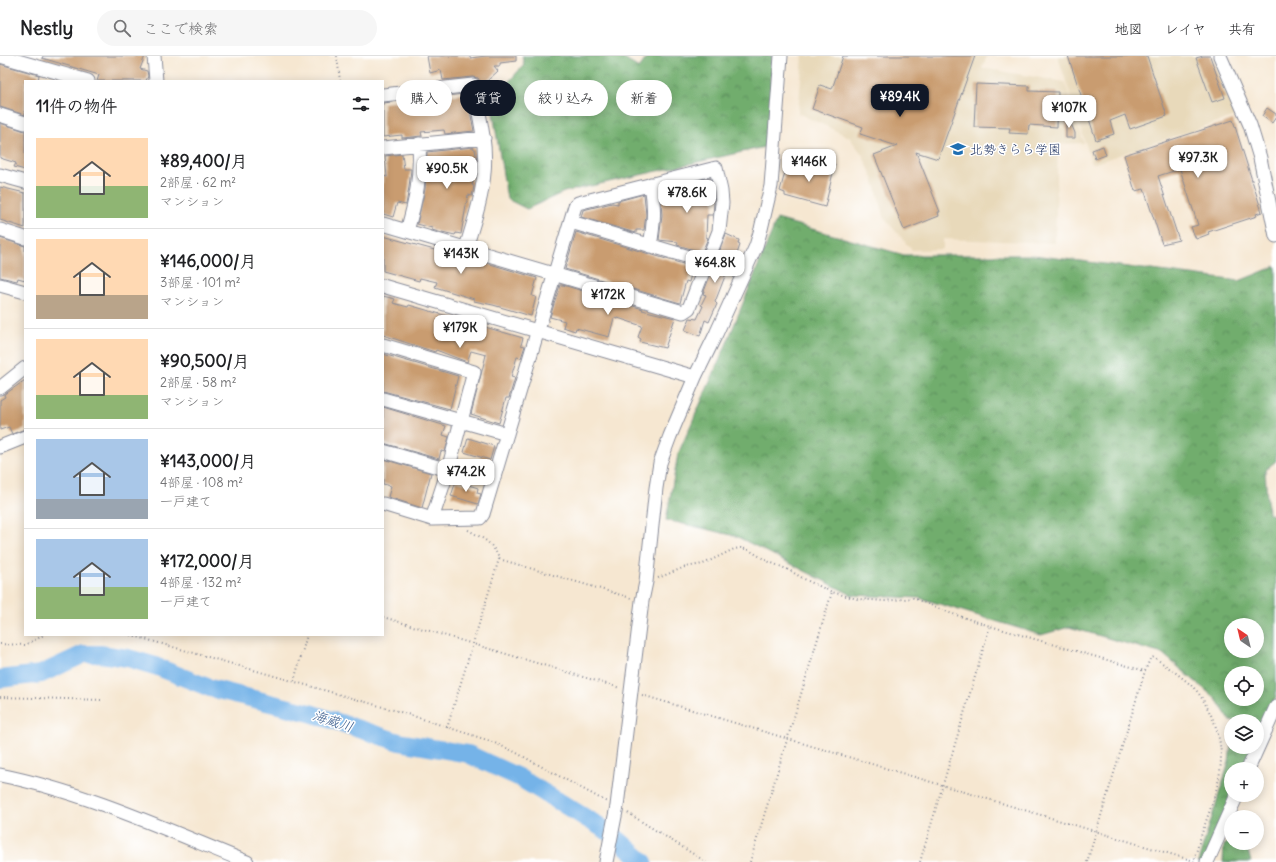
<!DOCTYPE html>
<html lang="ja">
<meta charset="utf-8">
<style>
body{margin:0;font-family:Delius,"Klee One",sans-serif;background:#f6f6f6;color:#202124;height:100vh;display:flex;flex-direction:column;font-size:15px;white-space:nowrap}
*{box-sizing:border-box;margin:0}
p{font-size:13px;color:#757577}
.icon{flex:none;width:22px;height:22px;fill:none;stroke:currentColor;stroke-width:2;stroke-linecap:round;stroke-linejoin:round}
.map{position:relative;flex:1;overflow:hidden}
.sheet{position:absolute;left:24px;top:24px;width:360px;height:556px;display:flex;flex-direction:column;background:#fff;border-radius:0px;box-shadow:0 2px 10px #0003}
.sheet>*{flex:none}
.banner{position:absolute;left:396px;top:24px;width:380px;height:36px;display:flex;gap:8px}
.needle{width:26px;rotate:325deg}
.controls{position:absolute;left:1224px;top:562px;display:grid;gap:8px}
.controls a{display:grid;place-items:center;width:40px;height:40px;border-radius:50%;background:#fff;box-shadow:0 2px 10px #0003;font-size:20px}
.price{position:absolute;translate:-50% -34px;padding:0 9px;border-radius:8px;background:#fff;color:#222;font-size:13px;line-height:26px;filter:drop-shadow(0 1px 2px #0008)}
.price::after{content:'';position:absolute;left:50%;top:24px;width:12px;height:9px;margin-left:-6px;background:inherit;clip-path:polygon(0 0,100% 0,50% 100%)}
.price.active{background:#111827;color:#fff}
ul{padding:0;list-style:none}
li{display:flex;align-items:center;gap:12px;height:100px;padding:0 12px}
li+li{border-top:1px solid #e0e0e0}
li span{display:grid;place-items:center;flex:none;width:112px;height:80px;border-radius:0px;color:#555}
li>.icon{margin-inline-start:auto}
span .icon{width:48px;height:48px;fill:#fffc;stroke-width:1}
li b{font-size:17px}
h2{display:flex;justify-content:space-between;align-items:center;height:48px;padding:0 12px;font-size:17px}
.tag{padding:0 14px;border-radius:18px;background:#fff;box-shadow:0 2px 10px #0003;font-size:14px;line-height:36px}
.tag.active{background:#111827;color:#fff}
header{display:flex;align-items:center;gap:24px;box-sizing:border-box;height:56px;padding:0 20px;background:#fff;border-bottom:1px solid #e0e0e0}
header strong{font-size:19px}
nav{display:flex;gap:22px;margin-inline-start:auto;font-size:14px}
.search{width:280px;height:36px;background:#f6f6f6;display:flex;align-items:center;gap:10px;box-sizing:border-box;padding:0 14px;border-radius:22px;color:#757577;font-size:15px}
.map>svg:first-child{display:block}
</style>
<header>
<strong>Nestly</strong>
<div class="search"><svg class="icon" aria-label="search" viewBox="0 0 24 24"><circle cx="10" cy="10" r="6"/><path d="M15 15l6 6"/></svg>ここで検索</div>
<nav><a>地図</a><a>レイヤ</a><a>共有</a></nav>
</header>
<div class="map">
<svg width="1276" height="806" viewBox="0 0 1276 806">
<defs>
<pattern id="forest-crowns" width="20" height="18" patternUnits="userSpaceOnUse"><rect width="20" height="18" fill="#71ad6d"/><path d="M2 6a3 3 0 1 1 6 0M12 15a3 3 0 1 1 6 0" fill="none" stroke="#5c8d5d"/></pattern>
</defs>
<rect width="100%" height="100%" fill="#fff"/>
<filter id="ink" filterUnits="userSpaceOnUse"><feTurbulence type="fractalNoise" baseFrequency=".025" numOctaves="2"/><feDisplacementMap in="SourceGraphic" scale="8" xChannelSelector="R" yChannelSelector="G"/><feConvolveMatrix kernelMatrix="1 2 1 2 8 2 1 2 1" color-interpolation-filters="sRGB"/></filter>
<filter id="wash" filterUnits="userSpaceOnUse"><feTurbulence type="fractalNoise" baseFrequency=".012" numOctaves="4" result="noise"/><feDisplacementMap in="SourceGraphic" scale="16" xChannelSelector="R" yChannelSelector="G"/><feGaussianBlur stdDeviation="0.9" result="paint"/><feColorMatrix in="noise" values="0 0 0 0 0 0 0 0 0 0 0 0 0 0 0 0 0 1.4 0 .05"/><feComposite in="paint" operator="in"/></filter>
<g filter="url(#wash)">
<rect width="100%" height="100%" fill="#f6e7d1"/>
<path fill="#e8d9ba" d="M803,0H987L982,12L1065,26L1084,87L1058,88L1055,187L943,183V193L912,194L885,163L873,122L862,98L849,81L798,57Z
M1058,0H1211L1236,60L1092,108Z"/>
<path fill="url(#forest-crowns)" stroke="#466e66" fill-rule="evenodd" d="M522,0H619L639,12L648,0H772L769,90L564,136L527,153L507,143L491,45L524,9Z
M777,163L904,199H1033L1239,225L1276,210V405L1265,414L1268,458L1276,459V641L1257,685V665H1231V666L1216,643L1163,598L1069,571L1041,579L920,542L852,539L736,480L666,464L678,398L724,294ZM1231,569H1257V595H1231ZM1231,617H1257V643H1231Z
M1231,689V691H1255L1245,713H1231V739L1206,806H1198L1229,706Z
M1231,785V787H1246L1251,806H1223L1224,789Z"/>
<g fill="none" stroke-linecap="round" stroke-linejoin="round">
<path stroke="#75b3e8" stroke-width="18" d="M0,623L41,618L84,598H100L128,602L155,610L210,632L310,657L399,686L468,698L518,721L563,748L612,778L644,806"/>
</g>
<g id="blocks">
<path fill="#c99c6f" d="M43,0H145L140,13L147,15L148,20L146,25H97L99,19L42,2Z
M427,0H470V2L486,0H516V5L500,7V10H494L498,15L487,25L481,27L478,22L472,21L443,24L441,14L430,17Z
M843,0H975L938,103L916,96L940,156H938L939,160L904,174L874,99L897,90L860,78L863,71L812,53L820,29L832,33Z
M1068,0H1147L1167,60L1130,73L1125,59L1110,65L1114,78L1096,84Z
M1203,0H1210L1225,42L1212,46L1196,2Z
M0,8L39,19L38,25H25V59L0,51Z
M976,28L1029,30V35L1058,36L1057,71L1029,69L1028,78L1009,77L1010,72L974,71Z
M464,38V41L467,40L474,75L445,78L444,74L421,76L422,80L402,82V79L383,81V47Z
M1267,52L1276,58V61L1272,67L1262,60Z
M1066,56L1075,77V82H1066Z
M1233,64L1262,156L1256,158L1257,160L1208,176L1209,178L1196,183L1191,171L1198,169L1180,113L1158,120L1179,184L1162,188L1144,133L1135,135L1124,99Z
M0,67L25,75V114L14,111L16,107L0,102Z
M1103,90L1106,99L1095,103L1092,94Z
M473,91L474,93H475L477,106L476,110H469L470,125H473L472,129L474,130L472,140L468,139L461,178L456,177L455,179L442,176V177L432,174V172L417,168L425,133L427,96Z
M402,98L404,113H411L409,131L406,149L397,147L393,161L383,158V120L387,121L385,100Z
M815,103L835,108L825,151L785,140V137L780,135L787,109L812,116Z
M710,122L714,147L713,159H707L706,181L708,182L702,196L677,189L678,186L659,184L662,159L660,134Z
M0,131L25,137V172L0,164Z
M644,138L646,159L644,174H636V177L581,161L583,154L612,147L618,148V145Z
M576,176L693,211L689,226L686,225L680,247L565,213Z
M726,178L739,184L738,188L740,189L737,198L734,197L715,246L717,248L709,266L705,264L700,280L685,274L690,262L697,263L703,250L701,249L706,239L703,238Z
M383,180L442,196L443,194L537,222L532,240L536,241L531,260L493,249L474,245V243L435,231L437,226L420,222L419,225L383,215Z
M0,182L25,190V224L18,222L17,225L0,221Z
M560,229H563L643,253L642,254L675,262L665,292L640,286L641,283L638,281L642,270L618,262V263L614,262L609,281L576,272L575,275L563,271L565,265L550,261Z
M383,240L395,243L393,247L408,251L409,249L523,282L521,289L525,290L521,302L517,301L511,321L515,322L509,342H506L499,367L471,358L486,299L471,295L467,306L436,294L435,296L383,279Z
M383,298L458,320L450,353L383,335Z
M25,324V373L12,378L9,371L0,374V344L5,341L4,339Z
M383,351L446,370L443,379L449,381L445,396L441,395L439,403L383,387Z
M468,382L494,390L490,404L464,396Z
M383,403L431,417L422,452L388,441L391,430L383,428Z
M456,425L478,432L477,437L481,438L478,448L451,440Z"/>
</g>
</g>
<g filter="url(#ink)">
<use href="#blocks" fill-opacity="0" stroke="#888b98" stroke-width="1"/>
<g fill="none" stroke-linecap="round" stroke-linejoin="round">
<g stroke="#888b98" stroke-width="15">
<path id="minor" d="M0,0L88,25
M154,0L156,25
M1220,0L1250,69L1260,102L1276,180
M383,39L473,29C479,58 487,87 484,117C482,143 473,168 466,192
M0,59L25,67
M383,92L484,82
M0,119L25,126
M571,166L706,206
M383,168L683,256L689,252L719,175L722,147L721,135L716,112L578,147L575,150L483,458L480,462L432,463L383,448
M0,174L25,182
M407,175C416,144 421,121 419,88
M650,190C654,167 655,151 651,128
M0,229L25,236
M383,230L695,321
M383,289L474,316L448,414L432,463
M0,332L25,312
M383,343L507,378
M0,391L25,381
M383,395L448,414
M1248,713L1276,651
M0,719C85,736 167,774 247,806
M606,806L617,750L642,545L646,526L656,432L660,407L670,380L695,321L716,278L756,190L761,173L771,130L781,0
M1207,806L1237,739"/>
</g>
<path stroke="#888b98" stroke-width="2" stroke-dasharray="1 3" stroke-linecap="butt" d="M337,0L340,25
M468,474C481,481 494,487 499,503L631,542
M658,522L685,511L703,508L734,493L741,492L749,494L767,505L789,514L804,523L832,536L857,543L885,545L913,542L950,557L990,570L1145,615L1150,603L1154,601C1167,611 1183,621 1195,633C1202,641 1206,649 1211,659C1237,714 1205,753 1194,806
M383,561L620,632
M131,579L404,657L490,685L513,695L607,746
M0,588L25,589L44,579
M294,625L307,579
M642,639L1194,805
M0,641L102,644
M447,672L499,503
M628,757L706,806
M750,806L832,536
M920,806L990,570
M1087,806L1145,615"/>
<use href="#minor" stroke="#fff" stroke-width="13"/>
</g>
</g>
<defs>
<g id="school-bare" transform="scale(1.2)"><path d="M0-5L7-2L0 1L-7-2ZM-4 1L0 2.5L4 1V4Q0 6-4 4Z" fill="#1f6fb2" stroke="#fff" stroke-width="2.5" paint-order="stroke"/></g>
</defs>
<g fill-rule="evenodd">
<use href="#school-bare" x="958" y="93"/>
</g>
<g text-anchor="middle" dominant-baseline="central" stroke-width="3" stroke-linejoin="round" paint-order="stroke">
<g font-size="13" fill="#1b2f5e" stroke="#fff" text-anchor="start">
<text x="970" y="93">北勢きらら学園</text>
</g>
<g font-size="14" font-style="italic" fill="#3a5d8e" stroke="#fff">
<text transform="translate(333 665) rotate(18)">海蔵川</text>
</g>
</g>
</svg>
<div class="controls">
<a><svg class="needle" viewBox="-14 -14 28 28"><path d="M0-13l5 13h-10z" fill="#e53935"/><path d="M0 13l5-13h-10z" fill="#757577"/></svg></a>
<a><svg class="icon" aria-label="locate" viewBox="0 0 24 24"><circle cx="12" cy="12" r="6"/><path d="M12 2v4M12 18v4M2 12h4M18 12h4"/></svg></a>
<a><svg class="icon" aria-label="layers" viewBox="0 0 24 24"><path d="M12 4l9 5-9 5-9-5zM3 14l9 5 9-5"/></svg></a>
<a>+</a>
<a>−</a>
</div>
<b class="price active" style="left:900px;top:62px">¥89.4K</b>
<b class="price" style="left:1069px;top:73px">¥107K</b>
<b class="price" style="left:1198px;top:123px">¥97.3K</b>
<b class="price" style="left:809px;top:127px">¥146K</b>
<b class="price" style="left:447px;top:134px">¥90.5K</b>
<b class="price" style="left:687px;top:158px">¥78.6K</b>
<b class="price" style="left:461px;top:219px">¥143K</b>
<b class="price" style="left:715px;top:228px">¥64.8K</b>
<b class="price" style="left:608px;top:260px">¥172K</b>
<b class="price" style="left:460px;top:293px">¥179K</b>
<b class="price" style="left:466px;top:437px">¥74.2K</b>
<div class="banner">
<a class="tag">購入</a>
<a class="tag active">賃貸</a>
<a class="tag">絞り込み</a>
<a class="tag">新着</a>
</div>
<section class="sheet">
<h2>11件の物件<svg class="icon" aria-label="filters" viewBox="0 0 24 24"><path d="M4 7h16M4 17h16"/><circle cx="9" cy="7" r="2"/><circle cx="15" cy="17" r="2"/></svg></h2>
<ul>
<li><span style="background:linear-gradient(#ffd9b3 60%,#8fb573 0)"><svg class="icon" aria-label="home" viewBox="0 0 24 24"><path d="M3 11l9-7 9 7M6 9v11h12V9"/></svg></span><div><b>¥89,400/月</b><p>2部屋 · 62 m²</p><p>マンション</p></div></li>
<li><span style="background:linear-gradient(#ffd9b3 70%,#b9a48a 0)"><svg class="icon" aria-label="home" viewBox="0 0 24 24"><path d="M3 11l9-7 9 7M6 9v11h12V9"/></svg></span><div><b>¥146,000/月</b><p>3部屋 · 101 m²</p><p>マンション</p></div></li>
<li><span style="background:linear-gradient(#ffd9b3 70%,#8fb573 0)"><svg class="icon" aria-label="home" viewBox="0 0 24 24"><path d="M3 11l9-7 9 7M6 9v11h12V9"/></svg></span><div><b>¥90,500/月</b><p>2部屋 · 58 m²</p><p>マンション</p></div></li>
<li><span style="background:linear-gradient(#a9c7e8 75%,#9aa5b1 0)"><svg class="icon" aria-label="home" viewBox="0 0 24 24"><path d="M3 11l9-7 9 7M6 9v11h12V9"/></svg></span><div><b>¥143,000/月</b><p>4部屋 · 108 m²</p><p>一戸建て</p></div></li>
<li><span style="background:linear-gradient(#a9c7e8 60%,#8fb573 0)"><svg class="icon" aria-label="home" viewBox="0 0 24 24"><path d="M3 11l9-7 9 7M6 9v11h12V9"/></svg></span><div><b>¥172,000/月</b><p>4部屋 · 132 m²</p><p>一戸建て</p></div></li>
</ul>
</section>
</div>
